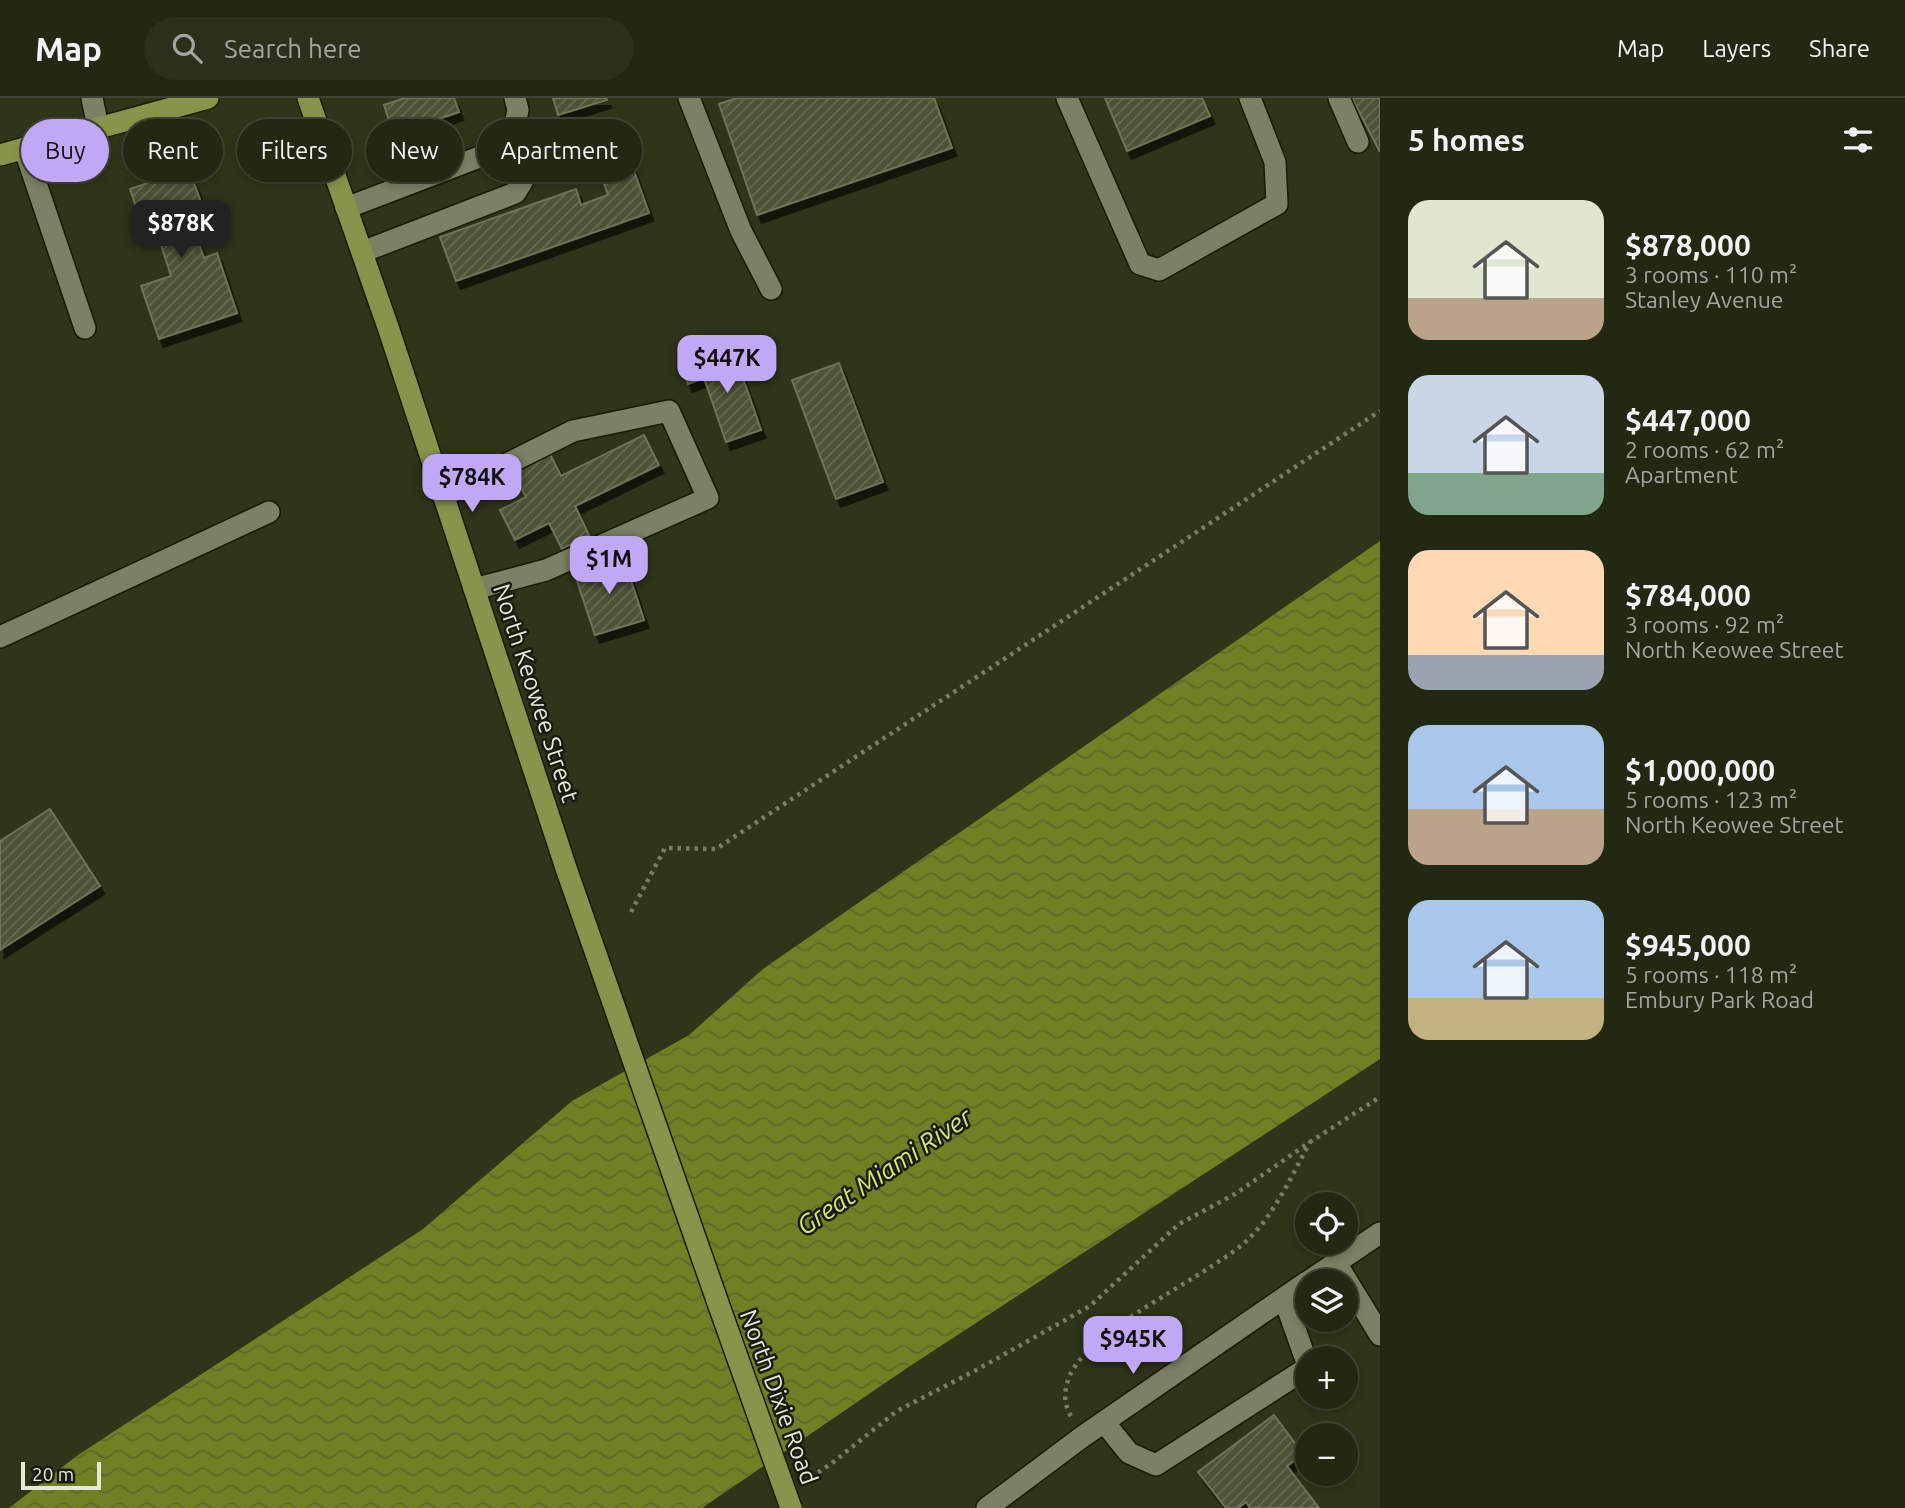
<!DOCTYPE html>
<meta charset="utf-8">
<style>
body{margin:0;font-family:Ubuntu,sans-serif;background:#2b301c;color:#f1f3f6;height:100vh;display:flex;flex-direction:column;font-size:26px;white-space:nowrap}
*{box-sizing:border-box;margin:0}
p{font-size:23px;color:#a3a6a0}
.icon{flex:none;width:38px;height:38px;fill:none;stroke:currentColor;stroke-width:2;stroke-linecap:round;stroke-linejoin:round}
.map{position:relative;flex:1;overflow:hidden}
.drawer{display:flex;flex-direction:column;background:#232813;width:525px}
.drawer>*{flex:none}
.top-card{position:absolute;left:21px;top:21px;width:665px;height:63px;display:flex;gap:14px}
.tools{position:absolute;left:1295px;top:1094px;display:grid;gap:14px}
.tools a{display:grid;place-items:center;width:63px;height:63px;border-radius:50%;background:#232813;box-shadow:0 4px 10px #0003,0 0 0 2px #404433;font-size:35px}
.scale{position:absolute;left:21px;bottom:18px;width:80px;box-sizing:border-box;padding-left:7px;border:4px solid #e4e9d8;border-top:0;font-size:19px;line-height:24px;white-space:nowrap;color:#e4e9d8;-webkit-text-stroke:5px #181b0f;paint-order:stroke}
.price{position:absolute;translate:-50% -60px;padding:0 16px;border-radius:14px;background:#c0a8f4;color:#111;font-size:23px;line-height:46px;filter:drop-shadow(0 2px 4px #0008)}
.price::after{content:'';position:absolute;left:50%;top:42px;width:21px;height:16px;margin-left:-10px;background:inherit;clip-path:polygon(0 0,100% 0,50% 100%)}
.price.selected{background:#222;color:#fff}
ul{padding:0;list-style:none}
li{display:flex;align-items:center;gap:21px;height:175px;padding:0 28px}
li span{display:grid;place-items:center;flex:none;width:196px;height:140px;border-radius:21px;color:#555}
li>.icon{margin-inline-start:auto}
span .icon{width:84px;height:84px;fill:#fffc;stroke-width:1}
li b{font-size:30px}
h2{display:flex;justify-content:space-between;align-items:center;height:84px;padding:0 28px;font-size:30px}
.tag{padding:0 24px;border-radius:32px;background:#232813;box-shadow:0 4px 10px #0003,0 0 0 2px #404433;font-size:24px;line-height:63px}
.tag.selected{background:#c0a8f4;color:#111}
header{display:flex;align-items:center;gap:42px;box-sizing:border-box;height:98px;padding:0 35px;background:#232813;border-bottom:2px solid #404433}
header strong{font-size:33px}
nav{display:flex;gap:38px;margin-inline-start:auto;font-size:24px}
.search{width:490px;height:63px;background:#2b301c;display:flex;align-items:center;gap:18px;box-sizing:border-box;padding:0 24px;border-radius:38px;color:#a3a6a0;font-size:26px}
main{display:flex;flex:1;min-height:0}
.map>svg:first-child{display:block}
</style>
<header>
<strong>Map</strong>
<div class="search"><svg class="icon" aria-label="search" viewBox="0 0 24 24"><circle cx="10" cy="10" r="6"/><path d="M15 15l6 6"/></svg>Search here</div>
<nav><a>Map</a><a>Layers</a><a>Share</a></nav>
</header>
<main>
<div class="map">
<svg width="1380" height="1410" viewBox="0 0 1380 1410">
<defs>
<pattern id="water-waves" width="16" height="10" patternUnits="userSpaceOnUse" patternTransform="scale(1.75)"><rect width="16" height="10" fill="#718022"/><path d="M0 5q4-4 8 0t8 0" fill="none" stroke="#5f692e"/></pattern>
<pattern id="building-hatch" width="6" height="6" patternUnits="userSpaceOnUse" patternTransform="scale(1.75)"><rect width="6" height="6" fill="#4d5336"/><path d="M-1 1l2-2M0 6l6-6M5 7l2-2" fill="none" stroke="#666c52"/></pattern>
<filter id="shadow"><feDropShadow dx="4.5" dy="8" stdDeviation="0" flood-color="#0009"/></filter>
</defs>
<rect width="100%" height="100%" fill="#2f3519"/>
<path fill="url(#water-waves)" d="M1380,443V961L907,1270L702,1410H9L78,1357L423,1131L572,1003L689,937L763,871Z"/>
<path fill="url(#building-hatch)" stroke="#6d7456" stroke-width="2" filter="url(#shadow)" d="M405,0H454L459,14L393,36L384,7Z
M553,0H606L607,2L558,17Z
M737,0H934L952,50L757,117L719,6Z
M1105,0H1202L1210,18L1127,53Z
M1352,0H1380V54Z
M617,26L649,115L456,183L440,139L576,91L581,107L608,97L587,37Z
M189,71L202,107L187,111L204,160L217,155L237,215L159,241L141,188L171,178L153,122L142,126L130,91Z
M734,254L761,332L726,344L704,280L688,286L683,272Z
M839,265L883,384L836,401L792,282Z
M644,337L659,367L575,408L589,437L562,451L549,425L515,442L500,412L526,399L511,370L548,352L561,378Z
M623,458L644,522L595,537L574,474Z
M50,711L100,788L0,852V743Z
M1274,1317L1303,1356L1287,1368L1319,1410H1250L1246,1404L1238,1410H1226L1198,1374Z"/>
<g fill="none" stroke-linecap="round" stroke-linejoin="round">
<g stroke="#171c02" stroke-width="24">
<path id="minor" d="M92,0L98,29
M689,0L741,133L771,191
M1067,0L1140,166L1159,172L1277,106L1275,64L1250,0
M1339,0L1358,44
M24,50L85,230
M346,110L511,47L518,12L515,0
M362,154L515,95L522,84L511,47
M443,398L573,333L669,313L708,400L546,472L474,491
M0,539L269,414
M1336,1165L1380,1237
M1309,1183L1380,1135
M1284,1200L1307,1265
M1104,1324L1129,1355L1156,1367L1307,1270
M987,1410L1082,1339L1307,1184"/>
</g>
<g stroke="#171c02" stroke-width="24">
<path id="major" d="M308,0L389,232L567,773L718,1205
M0,57L208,0"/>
</g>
<path stroke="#787d66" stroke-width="4.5" stroke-dasharray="3.5 5" stroke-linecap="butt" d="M631,814L665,750L716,751L1380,313
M1071,1318C1063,1305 1064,1291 1070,1277C1092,1230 1200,1182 1243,1146C1273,1120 1291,1079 1310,1044
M804,1384L832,1365L897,1313L980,1270L1090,1208L1179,1126L1235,1096L1310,1044L1380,999"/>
<use href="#minor" stroke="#7b8263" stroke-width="21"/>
<use href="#major" stroke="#87954b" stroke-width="21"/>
<g stroke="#171c02" stroke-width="24" stroke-linecap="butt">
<path id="major-bridge" d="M718,1205L791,1410"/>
</g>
<use href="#major-bridge" stroke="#87954b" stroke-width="21"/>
</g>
<g text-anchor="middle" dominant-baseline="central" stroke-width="5" stroke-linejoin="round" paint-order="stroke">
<g font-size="24" fill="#e4e9d8" stroke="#181b0f">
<text transform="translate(536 595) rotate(72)">North Keowee Street</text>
<text transform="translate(779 1299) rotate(70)">North Dixie Road</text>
</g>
<g font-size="26" font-style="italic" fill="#d3ea72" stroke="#181b0f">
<text transform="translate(884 1073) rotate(-34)">Great Miami River</text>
</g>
</g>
</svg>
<div class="tools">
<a><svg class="icon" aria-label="locate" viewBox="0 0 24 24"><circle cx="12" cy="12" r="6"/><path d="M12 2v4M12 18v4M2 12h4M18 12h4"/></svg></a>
<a><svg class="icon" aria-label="layers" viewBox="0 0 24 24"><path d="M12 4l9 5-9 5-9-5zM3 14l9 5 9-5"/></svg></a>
<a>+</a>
<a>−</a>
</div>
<div class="scale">20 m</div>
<b class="price selected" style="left:181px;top:162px">$878K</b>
<b class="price" style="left:727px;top:297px">$447K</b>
<b class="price" style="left:472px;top:416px">$784K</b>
<b class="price" style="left:609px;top:498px">$1M</b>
<b class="price" style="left:1133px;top:1278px">$945K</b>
<div class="top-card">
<a class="tag selected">Buy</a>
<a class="tag">Rent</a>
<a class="tag">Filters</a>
<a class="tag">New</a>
<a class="tag">Apartment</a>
</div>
</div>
<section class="drawer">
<h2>5 homes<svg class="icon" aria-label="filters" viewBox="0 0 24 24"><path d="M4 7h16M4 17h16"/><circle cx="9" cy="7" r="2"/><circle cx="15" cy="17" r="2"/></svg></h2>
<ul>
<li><span style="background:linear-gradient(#dfe7d0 70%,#b9a48a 0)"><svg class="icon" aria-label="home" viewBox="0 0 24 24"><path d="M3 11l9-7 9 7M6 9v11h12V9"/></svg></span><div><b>$878,000</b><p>3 rooms · 110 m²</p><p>Stanley Avenue</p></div></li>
<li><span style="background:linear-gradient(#c9d6e8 70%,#7fa58c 0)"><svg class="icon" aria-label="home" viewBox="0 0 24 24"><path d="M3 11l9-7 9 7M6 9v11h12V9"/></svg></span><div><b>$447,000</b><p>2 rooms · 62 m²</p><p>Apartment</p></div></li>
<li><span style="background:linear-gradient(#ffd9b3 75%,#9aa5b1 0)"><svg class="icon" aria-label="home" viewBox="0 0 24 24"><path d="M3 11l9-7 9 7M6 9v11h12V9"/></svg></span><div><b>$784,000</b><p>3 rooms · 92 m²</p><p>North Keowee Street</p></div></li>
<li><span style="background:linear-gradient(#a9c7e8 60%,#b9a48a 0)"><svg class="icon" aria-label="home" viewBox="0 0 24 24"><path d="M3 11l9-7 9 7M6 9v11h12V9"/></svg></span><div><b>$1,000,000</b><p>5 rooms · 123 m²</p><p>North Keowee Street</p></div></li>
<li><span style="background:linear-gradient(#a9c7e8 70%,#c2b280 0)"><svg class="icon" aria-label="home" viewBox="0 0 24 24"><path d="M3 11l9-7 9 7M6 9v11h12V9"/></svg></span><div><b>$945,000</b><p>5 rooms · 118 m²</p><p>Embury Park Road</p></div></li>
</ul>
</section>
</main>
